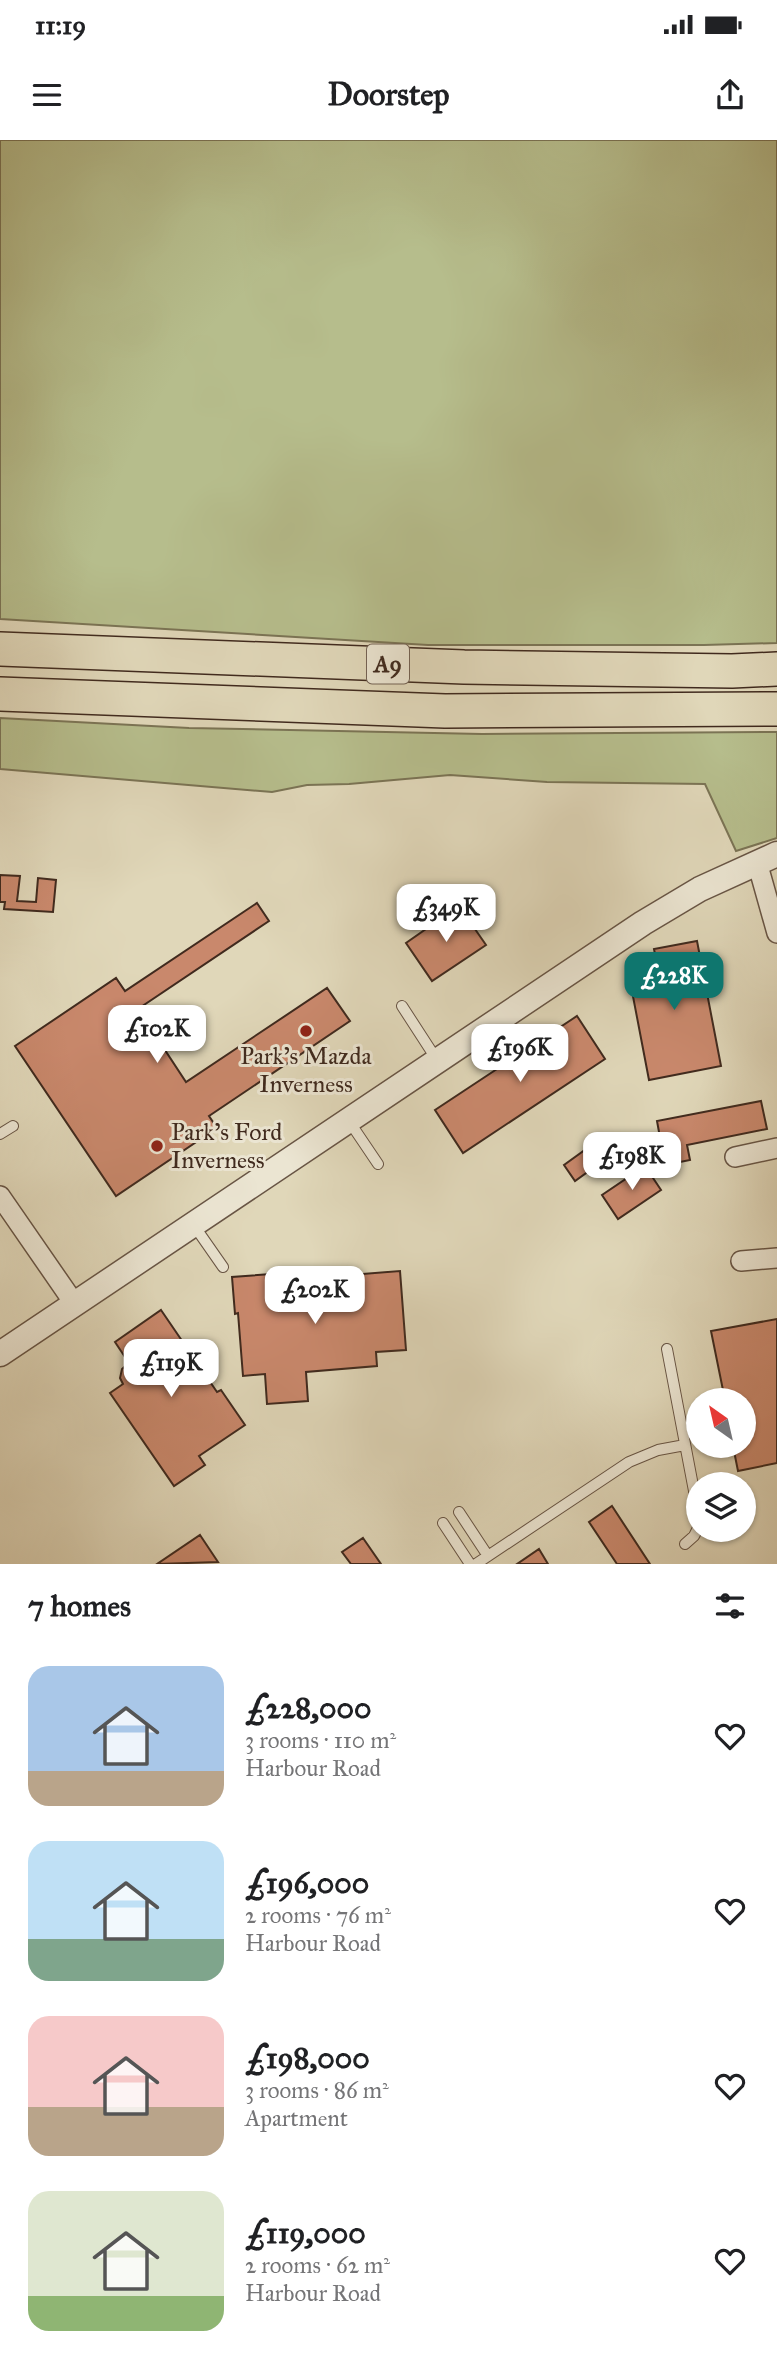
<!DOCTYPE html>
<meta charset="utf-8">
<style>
body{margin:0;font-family:"IM FELL Great Primer",serif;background:#f2f2f2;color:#202124;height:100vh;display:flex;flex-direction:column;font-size:26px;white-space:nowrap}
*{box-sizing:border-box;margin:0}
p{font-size:23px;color:#757577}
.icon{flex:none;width:38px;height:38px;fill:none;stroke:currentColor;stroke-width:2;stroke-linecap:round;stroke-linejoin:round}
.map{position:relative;height:1424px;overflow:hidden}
.drawer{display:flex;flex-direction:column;background:#fff;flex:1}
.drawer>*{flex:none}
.needle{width:46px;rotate:326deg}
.tools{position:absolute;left:686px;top:1248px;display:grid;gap:14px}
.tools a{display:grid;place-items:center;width:70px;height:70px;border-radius:50%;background:#fff;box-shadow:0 2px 5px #0004;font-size:35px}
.price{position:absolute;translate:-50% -60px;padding:0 16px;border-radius:14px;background:#fff;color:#222;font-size:23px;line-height:46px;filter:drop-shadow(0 2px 4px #0008)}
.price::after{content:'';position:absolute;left:50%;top:42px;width:21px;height:16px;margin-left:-10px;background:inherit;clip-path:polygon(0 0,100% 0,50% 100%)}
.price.active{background:#0f766e;color:#fff}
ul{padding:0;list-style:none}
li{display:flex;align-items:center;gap:21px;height:175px;padding:0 28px}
li span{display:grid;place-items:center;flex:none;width:196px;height:140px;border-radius:21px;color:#555}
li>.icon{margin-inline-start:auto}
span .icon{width:84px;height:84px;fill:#fffc;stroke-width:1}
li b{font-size:30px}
h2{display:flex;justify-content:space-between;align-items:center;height:84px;padding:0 28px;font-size:30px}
.status{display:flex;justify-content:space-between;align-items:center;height:49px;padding:0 35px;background:#fff;direction:ltr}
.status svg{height:19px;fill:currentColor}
header{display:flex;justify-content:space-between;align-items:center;height:91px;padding:0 28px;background:#fff;font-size:32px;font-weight:700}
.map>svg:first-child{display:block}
</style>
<div class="status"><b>11:19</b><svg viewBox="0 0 49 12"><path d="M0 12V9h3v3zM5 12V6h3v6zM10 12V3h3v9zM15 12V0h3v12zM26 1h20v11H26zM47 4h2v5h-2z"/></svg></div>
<header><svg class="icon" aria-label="menu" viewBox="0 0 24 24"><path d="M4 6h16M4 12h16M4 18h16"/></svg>Doorstep<svg class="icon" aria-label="share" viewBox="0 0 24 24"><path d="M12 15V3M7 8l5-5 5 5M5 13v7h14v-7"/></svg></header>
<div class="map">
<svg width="777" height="1424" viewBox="0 0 777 1424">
<rect width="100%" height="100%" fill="#e0d7b9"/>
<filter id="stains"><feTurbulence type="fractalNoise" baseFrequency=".00286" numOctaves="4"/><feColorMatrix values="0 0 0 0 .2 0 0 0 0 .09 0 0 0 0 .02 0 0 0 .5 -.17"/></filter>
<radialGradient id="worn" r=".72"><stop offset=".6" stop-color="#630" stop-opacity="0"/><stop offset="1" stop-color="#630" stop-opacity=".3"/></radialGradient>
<path fill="#b6bd8c" stroke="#7b7455" stroke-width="2" d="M0,0H777V503L704,505H428L0,479Z
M0,578L189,588L482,594L777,592V698L736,711L705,644L547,642L450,635L349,644L307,645L272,652L0,629Z"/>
<path fill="#c9886c" stroke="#402a1e" stroke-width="2" d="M0,735L20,736L17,761L36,762L38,738L56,740L53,772L4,769L5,762H0Z
M257,763L269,781L138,869L186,942L327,848L350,881L209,976L217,988L116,1056L15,906L116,838L125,851Z
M459,766L486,805L432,841L406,803Z
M697,801L721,926L649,940L627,825L656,819L654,809Z
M577,876L605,919L463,1013L435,970Z
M761,961L767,989L687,1005L690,1020L665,1025L657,981Z
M607,994L618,1010L575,1041L564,1025Z
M645,1026L661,1050L618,1079L602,1055Z
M313,1131V1138L400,1131L406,1210L376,1212L377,1226L306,1232L308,1261L267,1264L265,1234L243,1236L238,1173L235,1174L232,1137Z
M161,1170L217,1252L221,1250L245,1285L199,1316L205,1325L174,1346L110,1253L123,1244L120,1238L122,1229L129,1223L115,1202Z
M777,1179V1323L738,1331L733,1306H744V1260H725L711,1191Z
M612,1366L650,1424H617L589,1382Z
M200,1395L218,1422L157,1424Z
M363,1398L381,1424H351L342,1412Z
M539,1409L548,1424H517Z"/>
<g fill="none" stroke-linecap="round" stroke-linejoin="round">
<g stroke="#685545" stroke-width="12">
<path id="service" d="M402,866L437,920
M349,981L378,1024
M0,994L13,986
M193,1084L223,1127
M667,1209L698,1372
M459,1372L488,1416
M443,1383L470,1424
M685,1404L694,1396L698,1388
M476,1424L629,1322L658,1310L685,1305"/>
</g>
<g stroke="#685545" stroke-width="22">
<path id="minor" d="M757,722L777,793
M735,1017L777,1008
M0,1056L74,1163
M741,1121L777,1118"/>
</g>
<g stroke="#685545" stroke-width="27">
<path id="tertiary" d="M0,1214L643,783L700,749L777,714"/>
</g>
<g stroke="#402a1e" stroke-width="36">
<path id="trunk" d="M0,509L464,527L732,531L777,529
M0,554L445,571L777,569"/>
</g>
<use href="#service" stroke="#ebe5d2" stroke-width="10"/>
<use href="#minor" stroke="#ebe5d2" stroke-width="19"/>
<use href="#tertiary" stroke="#ebe5d2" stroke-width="24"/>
<use href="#trunk" stroke="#e0d7b9" stroke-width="33"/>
</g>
<g fill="#8f2418" stroke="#ebe5d2" stroke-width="2.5">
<circle cx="306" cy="891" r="7"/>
<circle cx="157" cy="1006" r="7"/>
</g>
<g text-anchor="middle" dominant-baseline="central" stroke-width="6" stroke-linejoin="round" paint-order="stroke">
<rect fill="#ebe5d2" stroke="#736254" stroke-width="2" x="367" y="504.5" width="42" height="39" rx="5"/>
<g font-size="23" font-weight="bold" fill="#402a1e">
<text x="388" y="524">A9</text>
</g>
<g font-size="24" fill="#402a1e" stroke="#ebe5d2">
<text x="306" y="916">Park's Mazda<tspan x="306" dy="28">Inverness</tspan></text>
<text x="171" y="992" text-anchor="start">Park's Ford<tspan x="171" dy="28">Inverness</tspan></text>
</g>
</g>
<rect width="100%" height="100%" filter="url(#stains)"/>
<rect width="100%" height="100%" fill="url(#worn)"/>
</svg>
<div class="tools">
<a><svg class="needle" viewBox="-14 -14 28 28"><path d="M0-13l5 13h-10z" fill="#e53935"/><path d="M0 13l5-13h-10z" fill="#757577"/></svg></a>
<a><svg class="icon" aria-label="layers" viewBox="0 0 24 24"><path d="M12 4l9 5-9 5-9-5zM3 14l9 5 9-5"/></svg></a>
</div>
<b class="price" style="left:446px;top:804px">£349K</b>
<b class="price active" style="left:674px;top:872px">£228K</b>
<b class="price" style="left:157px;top:925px">£102K</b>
<b class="price" style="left:520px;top:944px">£196K</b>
<b class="price" style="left:632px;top:1052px">£198K</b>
<b class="price" style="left:315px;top:1186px">£202K</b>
<b class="price" style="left:171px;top:1259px">£119K</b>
</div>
<section class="drawer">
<h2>7 homes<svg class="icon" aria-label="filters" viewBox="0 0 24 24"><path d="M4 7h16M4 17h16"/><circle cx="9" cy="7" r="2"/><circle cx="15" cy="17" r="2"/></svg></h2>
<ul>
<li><span style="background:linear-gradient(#a9c7e8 75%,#b9a48a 0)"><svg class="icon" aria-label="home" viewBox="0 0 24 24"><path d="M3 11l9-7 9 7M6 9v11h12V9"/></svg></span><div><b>£228,000</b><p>3 rooms · 110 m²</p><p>Harbour Road</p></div><svg class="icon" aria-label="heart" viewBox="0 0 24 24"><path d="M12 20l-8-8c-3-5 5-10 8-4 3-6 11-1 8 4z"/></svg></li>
<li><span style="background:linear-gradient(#bfe0f5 70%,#7fa58c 0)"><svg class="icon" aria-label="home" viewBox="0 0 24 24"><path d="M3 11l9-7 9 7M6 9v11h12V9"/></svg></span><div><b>£196,000</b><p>2 rooms · 76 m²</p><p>Harbour Road</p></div><svg class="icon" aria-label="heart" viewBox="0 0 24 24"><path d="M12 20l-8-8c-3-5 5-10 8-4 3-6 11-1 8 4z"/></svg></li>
<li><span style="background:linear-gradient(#f6c9c9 65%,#b9a48a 0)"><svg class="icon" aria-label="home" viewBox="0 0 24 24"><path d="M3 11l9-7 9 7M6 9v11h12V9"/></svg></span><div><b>£198,000</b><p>3 rooms · 86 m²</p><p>Apartment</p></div><svg class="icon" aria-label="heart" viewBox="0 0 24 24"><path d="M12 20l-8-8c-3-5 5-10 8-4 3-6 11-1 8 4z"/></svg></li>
<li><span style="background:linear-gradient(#dfe7d0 75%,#8fb573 0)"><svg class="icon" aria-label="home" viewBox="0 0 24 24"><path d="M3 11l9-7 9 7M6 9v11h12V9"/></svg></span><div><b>£119,000</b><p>2 rooms · 62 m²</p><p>Harbour Road</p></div><svg class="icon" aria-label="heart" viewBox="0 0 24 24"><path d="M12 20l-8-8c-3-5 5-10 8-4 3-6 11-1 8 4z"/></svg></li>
</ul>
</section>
